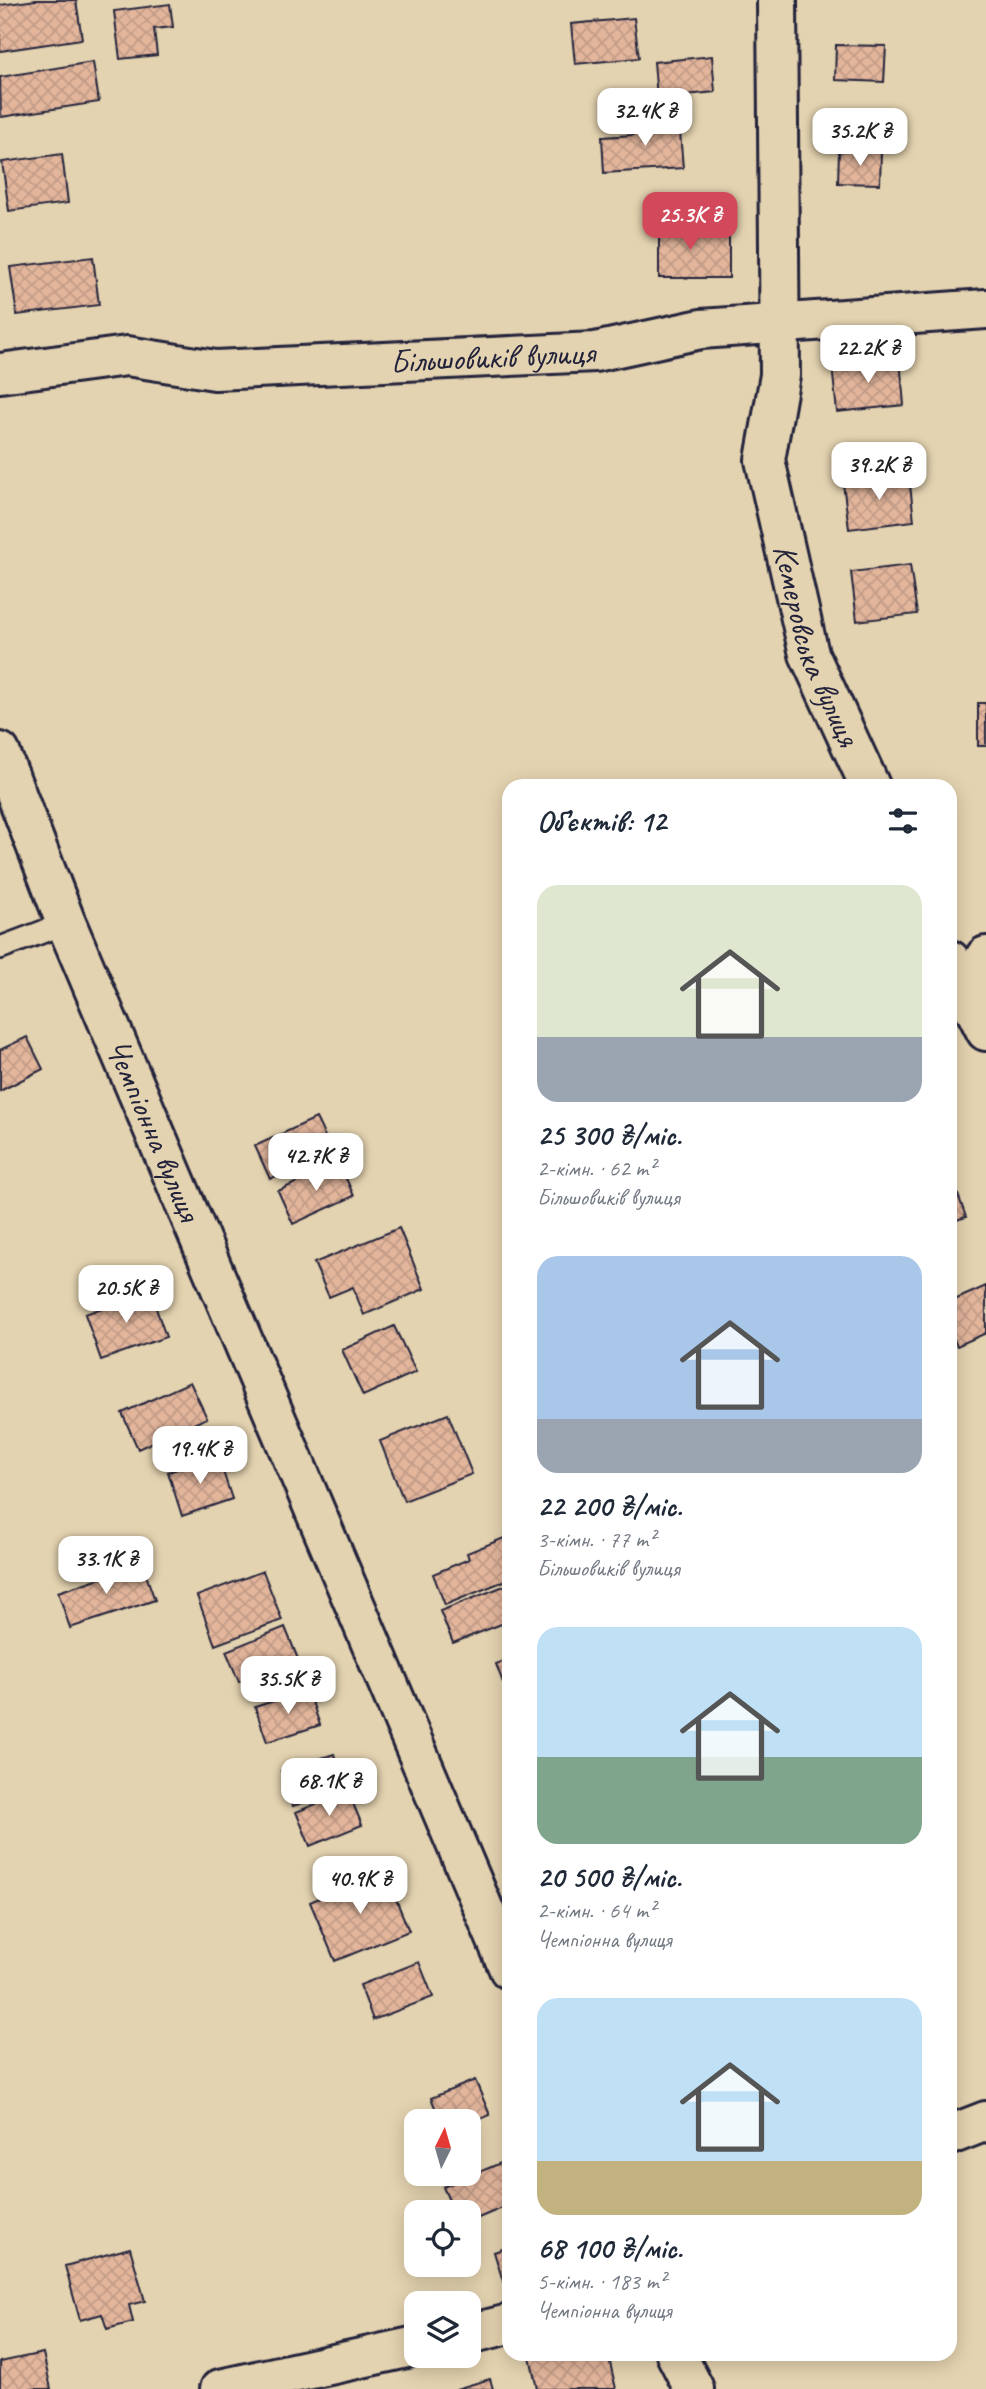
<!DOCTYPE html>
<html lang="uk">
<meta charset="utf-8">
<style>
body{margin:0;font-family:Caveat,sans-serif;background:#f6f6f7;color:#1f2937;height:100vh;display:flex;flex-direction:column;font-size:26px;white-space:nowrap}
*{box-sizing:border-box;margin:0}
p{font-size:23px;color:#747a83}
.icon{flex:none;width:38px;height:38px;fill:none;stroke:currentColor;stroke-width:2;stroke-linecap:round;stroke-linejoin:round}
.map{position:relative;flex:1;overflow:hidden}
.panel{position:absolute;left:502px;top:779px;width:455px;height:1582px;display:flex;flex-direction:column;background:#fff;border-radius:21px;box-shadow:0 4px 18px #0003}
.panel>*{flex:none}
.needle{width:46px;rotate:5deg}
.controls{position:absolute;left:404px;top:2109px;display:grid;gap:14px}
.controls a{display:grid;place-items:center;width:77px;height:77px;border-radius:14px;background:#fff;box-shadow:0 4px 18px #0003;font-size:35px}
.price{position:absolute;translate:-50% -60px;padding:0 16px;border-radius:14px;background:#fff;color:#222;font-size:23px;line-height:46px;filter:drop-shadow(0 2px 4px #0008)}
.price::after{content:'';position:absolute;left:50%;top:42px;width:21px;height:16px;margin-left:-10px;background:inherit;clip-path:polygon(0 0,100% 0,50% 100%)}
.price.active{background:#d1495b;color:#fff}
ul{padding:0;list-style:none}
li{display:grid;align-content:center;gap:14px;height:371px;padding:0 35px}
li span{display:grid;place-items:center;height:217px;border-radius:21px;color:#555}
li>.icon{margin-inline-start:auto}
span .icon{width:126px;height:126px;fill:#fffc;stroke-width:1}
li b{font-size:30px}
h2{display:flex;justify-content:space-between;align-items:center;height:84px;padding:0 35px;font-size:30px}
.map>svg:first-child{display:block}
</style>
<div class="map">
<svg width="986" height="2389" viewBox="0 0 986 2389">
<defs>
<pattern id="building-cross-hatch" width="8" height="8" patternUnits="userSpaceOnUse" patternTransform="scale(1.75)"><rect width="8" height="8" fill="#e3b69c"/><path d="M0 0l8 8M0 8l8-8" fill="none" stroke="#c29c87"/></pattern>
</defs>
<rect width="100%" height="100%" fill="#e4d3b0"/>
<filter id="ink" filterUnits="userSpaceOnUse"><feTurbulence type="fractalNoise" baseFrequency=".0143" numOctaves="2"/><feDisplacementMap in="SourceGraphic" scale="14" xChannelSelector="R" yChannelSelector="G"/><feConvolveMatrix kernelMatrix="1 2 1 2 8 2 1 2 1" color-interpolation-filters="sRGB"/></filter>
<g filter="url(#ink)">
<path fill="url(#building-cross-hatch)" stroke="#22223b" stroke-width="2" d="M36,0H76L82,39L0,51V5Z
M170,4L173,27L154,29L157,55L120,59L114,11Z
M634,18L639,58L575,64L571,24Z
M836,45L886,46L884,82L835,80Z
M712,56L715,92L657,98L654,62Z
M93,62L99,102L1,117L0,77Z
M679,120L683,168L604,173L602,137L633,135L632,123Z
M839,151L881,152L880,184L838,183Z
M62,154L68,203L9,211L2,162Z
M659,213H685V236H729V278H659Z
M93,257L99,305L17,315L10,267Z
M900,359L904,405L837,412L832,366Z
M909,475L914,521L849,529L843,483Z
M910,565L917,614L857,621L851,572Z
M978,703H986V746H978Z
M27,1037L43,1069L0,1091V1050Z
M316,1118L332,1151L270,1179L255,1146Z
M339,1163L354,1196L293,1224L278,1191Z
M950,1172L966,1217L950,1222Z
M399,1228L424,1289L364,1315L353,1287L329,1297L314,1263Z
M986,1286V1333L957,1346L950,1331V1302Z
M150,1291L166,1337L101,1360L85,1314Z
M394,1326L416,1372L363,1396L342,1350Z
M190,1382L207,1418L138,1449L122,1413Z
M448,1414L472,1474L404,1501L380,1441Z
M218,1456L232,1499L182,1516L168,1472Z
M509,1536V1579L445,1605L433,1574L469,1559L467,1553Z
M142,1564L155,1600L70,1628L58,1592Z
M263,1571L282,1620L215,1645L197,1596Z
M509,1584V1621L453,1643L440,1611Z
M285,1627L298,1659L239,1682L226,1651Z
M509,1659V1693H507L496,1664Z
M308,1690L320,1725L267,1742L255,1707Z
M334,1754L345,1789L293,1806L281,1771Z
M348,1791L362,1825L310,1846L296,1812Z
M384,1870L409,1931L335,1961L310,1902Z
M419,1962L433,1997L373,2020L360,1985Z
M475,2080L490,2115L469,2124V2121H441L431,2098Z
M503,2162L509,2177V2205L469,2222V2212H454L443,2187Z
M509,2247V2293L507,2294L494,2252Z
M130,2248L145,2301L129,2305L133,2322L107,2329L102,2314L80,2320L65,2266Z
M43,2353L51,2389H0V2362Z
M541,2354H608L616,2389H537L530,2356Z
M490,2379L493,2389H456Z"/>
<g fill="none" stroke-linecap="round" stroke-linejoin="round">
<g stroke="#22223b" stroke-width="26">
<path id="lane" d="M0,948L66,923"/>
</g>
<g stroke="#22223b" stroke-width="44">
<g id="street">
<path id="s1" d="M777,0L780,375L765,460L809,654L870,786"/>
<path id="s2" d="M0,373L127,356L215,370L595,352L701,329L986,309"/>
<path id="s3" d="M0,752L66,923L509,1969"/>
<path d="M950,960L986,1031"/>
<path d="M964,990L986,956"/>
<path d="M950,2135L986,2121"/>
<path d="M469,2334L509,2324"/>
<path d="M676,2354L694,2389"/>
<path d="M220,2389L416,2346"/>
</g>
</g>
<use href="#lane" stroke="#e4d3b0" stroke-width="21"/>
<use href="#street" stroke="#e4d3b0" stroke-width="38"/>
</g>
</g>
<g text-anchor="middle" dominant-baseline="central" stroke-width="6" stroke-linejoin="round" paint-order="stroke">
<g font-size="33" fill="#22223b" stroke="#e4d3b0">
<text stroke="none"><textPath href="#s2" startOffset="495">Більшовиків вулиця</textPath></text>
<text stroke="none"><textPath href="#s1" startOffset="654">Кемеровська вулиця</textPath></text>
<text stroke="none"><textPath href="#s3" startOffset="408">Чемпіонна вулиця</textPath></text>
</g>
</g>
</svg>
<div class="controls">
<a><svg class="needle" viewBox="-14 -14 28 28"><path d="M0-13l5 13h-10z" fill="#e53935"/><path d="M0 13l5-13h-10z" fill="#747a83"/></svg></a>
<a><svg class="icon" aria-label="locate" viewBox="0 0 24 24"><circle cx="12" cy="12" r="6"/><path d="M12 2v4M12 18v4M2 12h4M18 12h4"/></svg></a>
<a><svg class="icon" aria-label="layers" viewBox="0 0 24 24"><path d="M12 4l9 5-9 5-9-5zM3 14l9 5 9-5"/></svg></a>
</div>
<b class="price" style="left:645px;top:148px">32.4K ₴</b>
<b class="price" style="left:860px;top:168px">35.2K ₴</b>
<b class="price active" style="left:690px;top:252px">25.3K ₴</b>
<b class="price" style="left:868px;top:385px">22.2K ₴</b>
<b class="price" style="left:879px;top:502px">39.2K ₴</b>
<b class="price" style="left:316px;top:1193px">42.7K ₴</b>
<b class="price" style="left:126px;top:1325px">20.5K ₴</b>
<b class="price" style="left:200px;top:1486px">19.4K ₴</b>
<b class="price" style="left:106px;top:1596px">33.1K ₴</b>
<b class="price" style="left:288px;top:1716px">35.5K ₴</b>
<b class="price" style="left:329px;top:1818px">68.1K ₴</b>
<b class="price" style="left:360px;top:1916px">40.9K ₴</b>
<section class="panel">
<h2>Об’єктів: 12<svg class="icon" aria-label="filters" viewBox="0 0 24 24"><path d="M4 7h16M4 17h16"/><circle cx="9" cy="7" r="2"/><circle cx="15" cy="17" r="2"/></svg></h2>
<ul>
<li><span style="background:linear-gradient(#dfe7d0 70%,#9aa5b1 0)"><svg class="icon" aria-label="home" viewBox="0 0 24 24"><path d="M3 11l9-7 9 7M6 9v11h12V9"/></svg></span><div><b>25 300 ₴/міс.</b><p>2-кімн. · 62 m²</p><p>Більшовиків вулиця</p></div></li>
<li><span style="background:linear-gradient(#a9c7e8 75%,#9aa5b1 0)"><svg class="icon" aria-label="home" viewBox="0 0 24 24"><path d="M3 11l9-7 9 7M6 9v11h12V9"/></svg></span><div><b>22 200 ₴/міс.</b><p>3-кімн. · 77 m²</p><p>Більшовиків вулиця</p></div></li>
<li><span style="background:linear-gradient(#bfe0f5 60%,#7fa58c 0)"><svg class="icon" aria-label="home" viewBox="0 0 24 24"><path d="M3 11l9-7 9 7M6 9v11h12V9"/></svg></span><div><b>20 500 ₴/міс.</b><p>2-кімн. · 64 m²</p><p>Чемпіонна вулиця</p></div></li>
<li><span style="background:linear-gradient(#bfe0f5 75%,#c2b280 0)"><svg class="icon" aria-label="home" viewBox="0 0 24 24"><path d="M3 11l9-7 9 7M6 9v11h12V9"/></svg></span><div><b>68 100 ₴/міс.</b><p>5-кімн. · 183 m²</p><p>Чемпіонна вулиця</p></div></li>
</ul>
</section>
</div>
